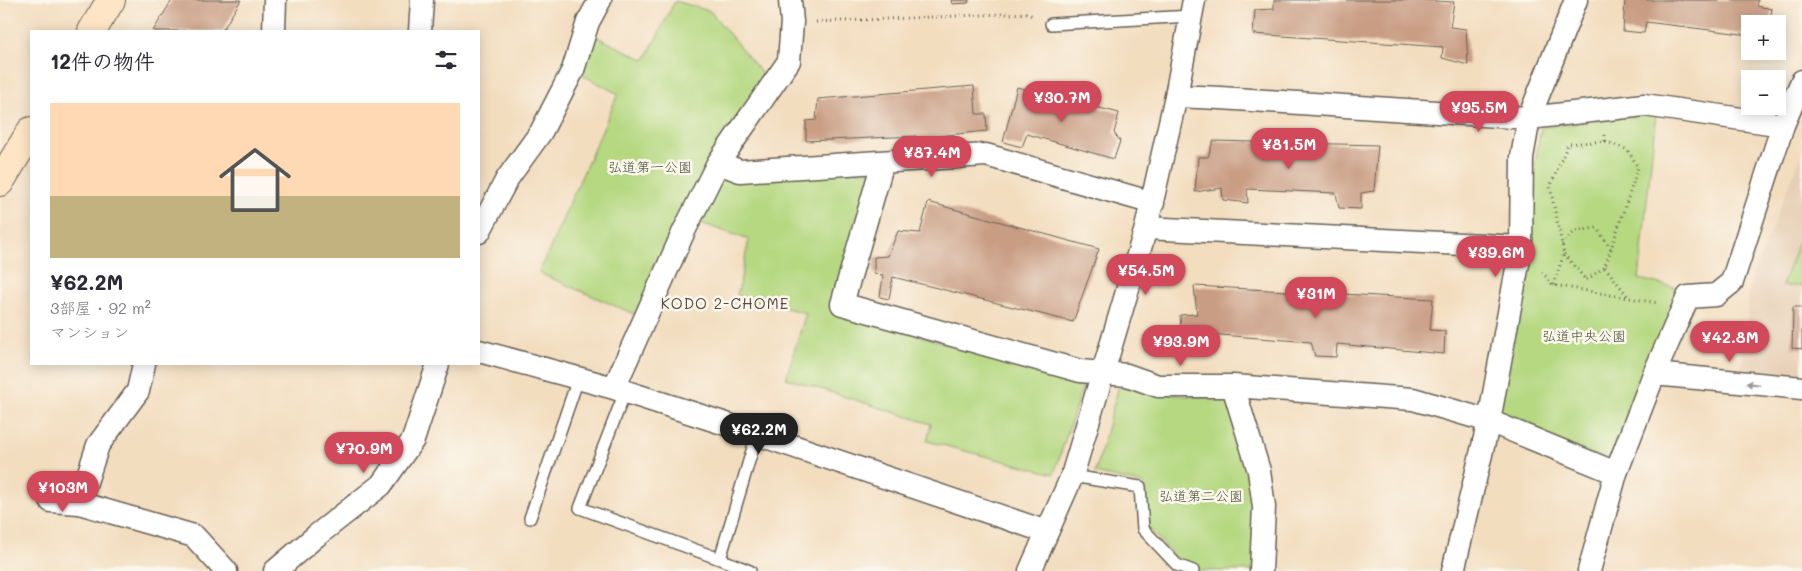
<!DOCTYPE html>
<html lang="ja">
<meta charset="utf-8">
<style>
body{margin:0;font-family:Mali,"Klee One",sans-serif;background:#f2f2f3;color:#2b2b33;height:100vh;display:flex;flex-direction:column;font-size:19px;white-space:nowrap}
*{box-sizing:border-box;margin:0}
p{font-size:16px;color:#7c7c81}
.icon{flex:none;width:28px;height:28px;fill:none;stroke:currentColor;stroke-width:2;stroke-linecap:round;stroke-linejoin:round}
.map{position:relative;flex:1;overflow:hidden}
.details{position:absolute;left:30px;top:30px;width:450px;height:335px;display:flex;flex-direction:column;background:#fff;border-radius:0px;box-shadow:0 2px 12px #0003}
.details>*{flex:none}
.fabs{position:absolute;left:1741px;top:15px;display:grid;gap:10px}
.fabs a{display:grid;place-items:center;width:45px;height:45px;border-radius:0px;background:#fff;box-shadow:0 2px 12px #0003;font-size:25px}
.price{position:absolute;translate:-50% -42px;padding:0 11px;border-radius:18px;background:#d1495b;color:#fff;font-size:16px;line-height:32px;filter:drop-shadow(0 1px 2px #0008)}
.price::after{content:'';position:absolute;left:50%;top:30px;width:15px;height:11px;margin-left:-8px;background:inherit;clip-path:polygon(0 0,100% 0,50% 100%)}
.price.on{background:#222;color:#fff}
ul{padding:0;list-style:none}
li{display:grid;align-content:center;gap:10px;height:265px;padding:0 20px}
li span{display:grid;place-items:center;height:155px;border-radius:0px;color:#555}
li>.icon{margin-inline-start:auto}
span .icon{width:90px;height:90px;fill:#fffc;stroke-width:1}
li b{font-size:21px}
h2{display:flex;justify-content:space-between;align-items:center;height:60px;padding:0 20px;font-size:21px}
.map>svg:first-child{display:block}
</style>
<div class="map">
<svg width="1802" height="571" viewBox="0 0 1802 571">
<rect width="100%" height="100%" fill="#fbf7ec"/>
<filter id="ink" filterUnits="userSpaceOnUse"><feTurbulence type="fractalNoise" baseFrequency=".02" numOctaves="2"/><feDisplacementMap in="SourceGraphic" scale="10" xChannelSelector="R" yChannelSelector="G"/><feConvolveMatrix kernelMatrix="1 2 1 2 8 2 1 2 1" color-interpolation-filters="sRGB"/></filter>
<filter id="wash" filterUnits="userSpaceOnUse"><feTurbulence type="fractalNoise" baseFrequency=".0096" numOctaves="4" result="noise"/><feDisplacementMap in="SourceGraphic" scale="20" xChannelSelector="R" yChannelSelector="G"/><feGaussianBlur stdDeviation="1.12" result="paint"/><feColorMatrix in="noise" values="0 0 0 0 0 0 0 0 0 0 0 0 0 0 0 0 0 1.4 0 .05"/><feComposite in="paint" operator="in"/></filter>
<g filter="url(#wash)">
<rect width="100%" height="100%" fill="#f3ddbf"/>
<path fill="#e7cfb5" d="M1802,154V374L1742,369L1750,282Z"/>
<path fill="#b5d881" stroke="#687a4e" d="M675,1L710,11L765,77L709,163L874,172L835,310L1083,385L1054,474L927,441L931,424L786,378L806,313L737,296L749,240L681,216L641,317L539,273L618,94L579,73L591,34L645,60Z
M1656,113L1639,279L1685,290L1612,462L1495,417L1521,247L1541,128Z
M1802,232V286H1782Z
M1119,385L1150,393L1230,399L1257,487L1259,571H1198L1179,562L1147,526L1144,484L1095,473Z"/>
<g id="blocks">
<path fill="#c99d84" d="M172,0H241L222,31H153Z
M951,0H969L968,3L952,4Z
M1274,0H1418L1454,2L1450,27L1466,29L1468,65L1442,58L1443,47L1253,34L1255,10L1274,9Z
M1625,0H1758L1757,6L1772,9L1769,24H1750V35L1646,22L1644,33L1623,31Z
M974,86L976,114H986L987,131L936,136L935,148L915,147L916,136L806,141V121L816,120L818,99Z
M1017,87L1119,113L1114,133L1120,141L1114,159L1027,134L1022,147L1003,142Z
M1213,141L1378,145L1374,191L1361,193V209L1339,208L1336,193L1247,189L1248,203L1223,200L1222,188L1195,192L1198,157H1208Z
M928,202L1099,249L1073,322L893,277L889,299L880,297L883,276L874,273V257L888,256L898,231L920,233Z
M1194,286L1433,299L1430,330L1445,331L1444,354L1337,344L1336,357L1315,356L1311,342L1181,332L1180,315L1197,314Z
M1793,307H1802V349L1792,348Z"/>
</g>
</g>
<g filter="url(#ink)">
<use href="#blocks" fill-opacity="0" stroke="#676055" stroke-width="1"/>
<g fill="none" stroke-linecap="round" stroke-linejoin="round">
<g stroke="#676055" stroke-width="14">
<path id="lane" d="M1051,24L1191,16
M625,392L580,508L720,559L757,434
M1072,476L1140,487L1143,529L1177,565L1193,571
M530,518L578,379
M720,559L750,571"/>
</g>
<g stroke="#676055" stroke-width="25">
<path id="street" d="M274,31L275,0
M420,31L422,0
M1176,96L1220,98L1529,118L1644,105L1783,125
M883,162L842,304L1080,371L1127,375L1158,386H1233L1413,399L1489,421L1616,473
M718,163L740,171L986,155L1153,203
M1146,228L1521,247
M479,232L507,179L541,132L573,70L588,22L600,0
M479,351L614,388L757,434L1047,532
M144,364L138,391L98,445L79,503L194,536L226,571
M1654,374L1802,388
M1233,386L1259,471L1264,507L1261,571
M614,388L684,231L718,163L789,61L792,22L790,0
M51,501L79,503
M275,571L316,536L381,485L413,440L438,364
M1030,571L1072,476L1146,228L1176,96L1194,0
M1453,571L1489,421L1521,247L1522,157L1529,118L1576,0
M1589,571L1616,473L1654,374L1688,297L1716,295L1732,282L1783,125L1802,81"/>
</g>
<g stroke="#676055" stroke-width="30">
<path id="secondary" d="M92,31L111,0
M0,182L31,131"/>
</g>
<path stroke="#676055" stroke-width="3" stroke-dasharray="1 4" stroke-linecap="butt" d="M816,22L1027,13L1034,17
M1562,245L1575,231L1597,228L1611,249
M1564,254L1586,280L1605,267L1638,168L1628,150L1605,141
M1605,267L1629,298
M1542,272L1553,285L1658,303
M1553,285L1564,254L1550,187L1568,144L1605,141V134"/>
<use href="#lane" stroke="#fff" stroke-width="11"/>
<use href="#street" stroke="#fff" stroke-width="22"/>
<use href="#secondary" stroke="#fde5c5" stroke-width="28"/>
</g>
<defs><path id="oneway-solid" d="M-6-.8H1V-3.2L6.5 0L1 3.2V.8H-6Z" transform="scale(1.25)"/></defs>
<use fill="#999" href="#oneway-solid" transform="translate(1753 384) rotate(-174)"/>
</g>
<g text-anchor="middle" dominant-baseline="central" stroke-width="5" stroke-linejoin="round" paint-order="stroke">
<g font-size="14" fill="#4a543a" stroke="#fbf7ec">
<text x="650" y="166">弘道第一公園</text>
<text x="1584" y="335">弘道中央公園</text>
<text x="1201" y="495">弘道第二公園</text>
</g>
<g font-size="15" letter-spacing="1" fill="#594940" stroke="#fbf7ec">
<text x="725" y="303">KODO 2-CHOME</text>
</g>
</g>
</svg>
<div class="fabs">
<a>+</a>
<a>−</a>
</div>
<b class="price" style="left:1062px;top:123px">¥30.7M</b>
<b class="price" style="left:1479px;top:133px">¥95.5M</b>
<b class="price" style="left:1289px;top:170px">¥81.5M</b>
<b class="price" style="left:932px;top:178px">¥87.4M</b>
<b class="price" style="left:1496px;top:278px">¥39.6M</b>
<b class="price" style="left:1146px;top:296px">¥54.5M</b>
<b class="price" style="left:1316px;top:319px">¥31M</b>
<b class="price" style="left:1730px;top:363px">¥42.8M</b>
<b class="price" style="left:1181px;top:367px">¥93.9M</b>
<b class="price on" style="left:759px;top:455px">¥62.2M</b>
<b class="price" style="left:364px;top:474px">¥70.9M</b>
<b class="price" style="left:63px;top:513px">¥103M</b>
<section class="details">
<h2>12件の物件<svg class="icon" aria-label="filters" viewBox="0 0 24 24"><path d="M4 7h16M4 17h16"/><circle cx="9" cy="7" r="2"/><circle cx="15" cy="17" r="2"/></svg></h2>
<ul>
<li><span style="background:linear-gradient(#ffd9b3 60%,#c2b280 0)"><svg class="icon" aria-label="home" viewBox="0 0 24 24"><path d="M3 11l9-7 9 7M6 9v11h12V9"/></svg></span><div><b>¥62.2M</b><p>3部屋 · 92 m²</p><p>マンション</p></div></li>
</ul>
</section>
</div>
